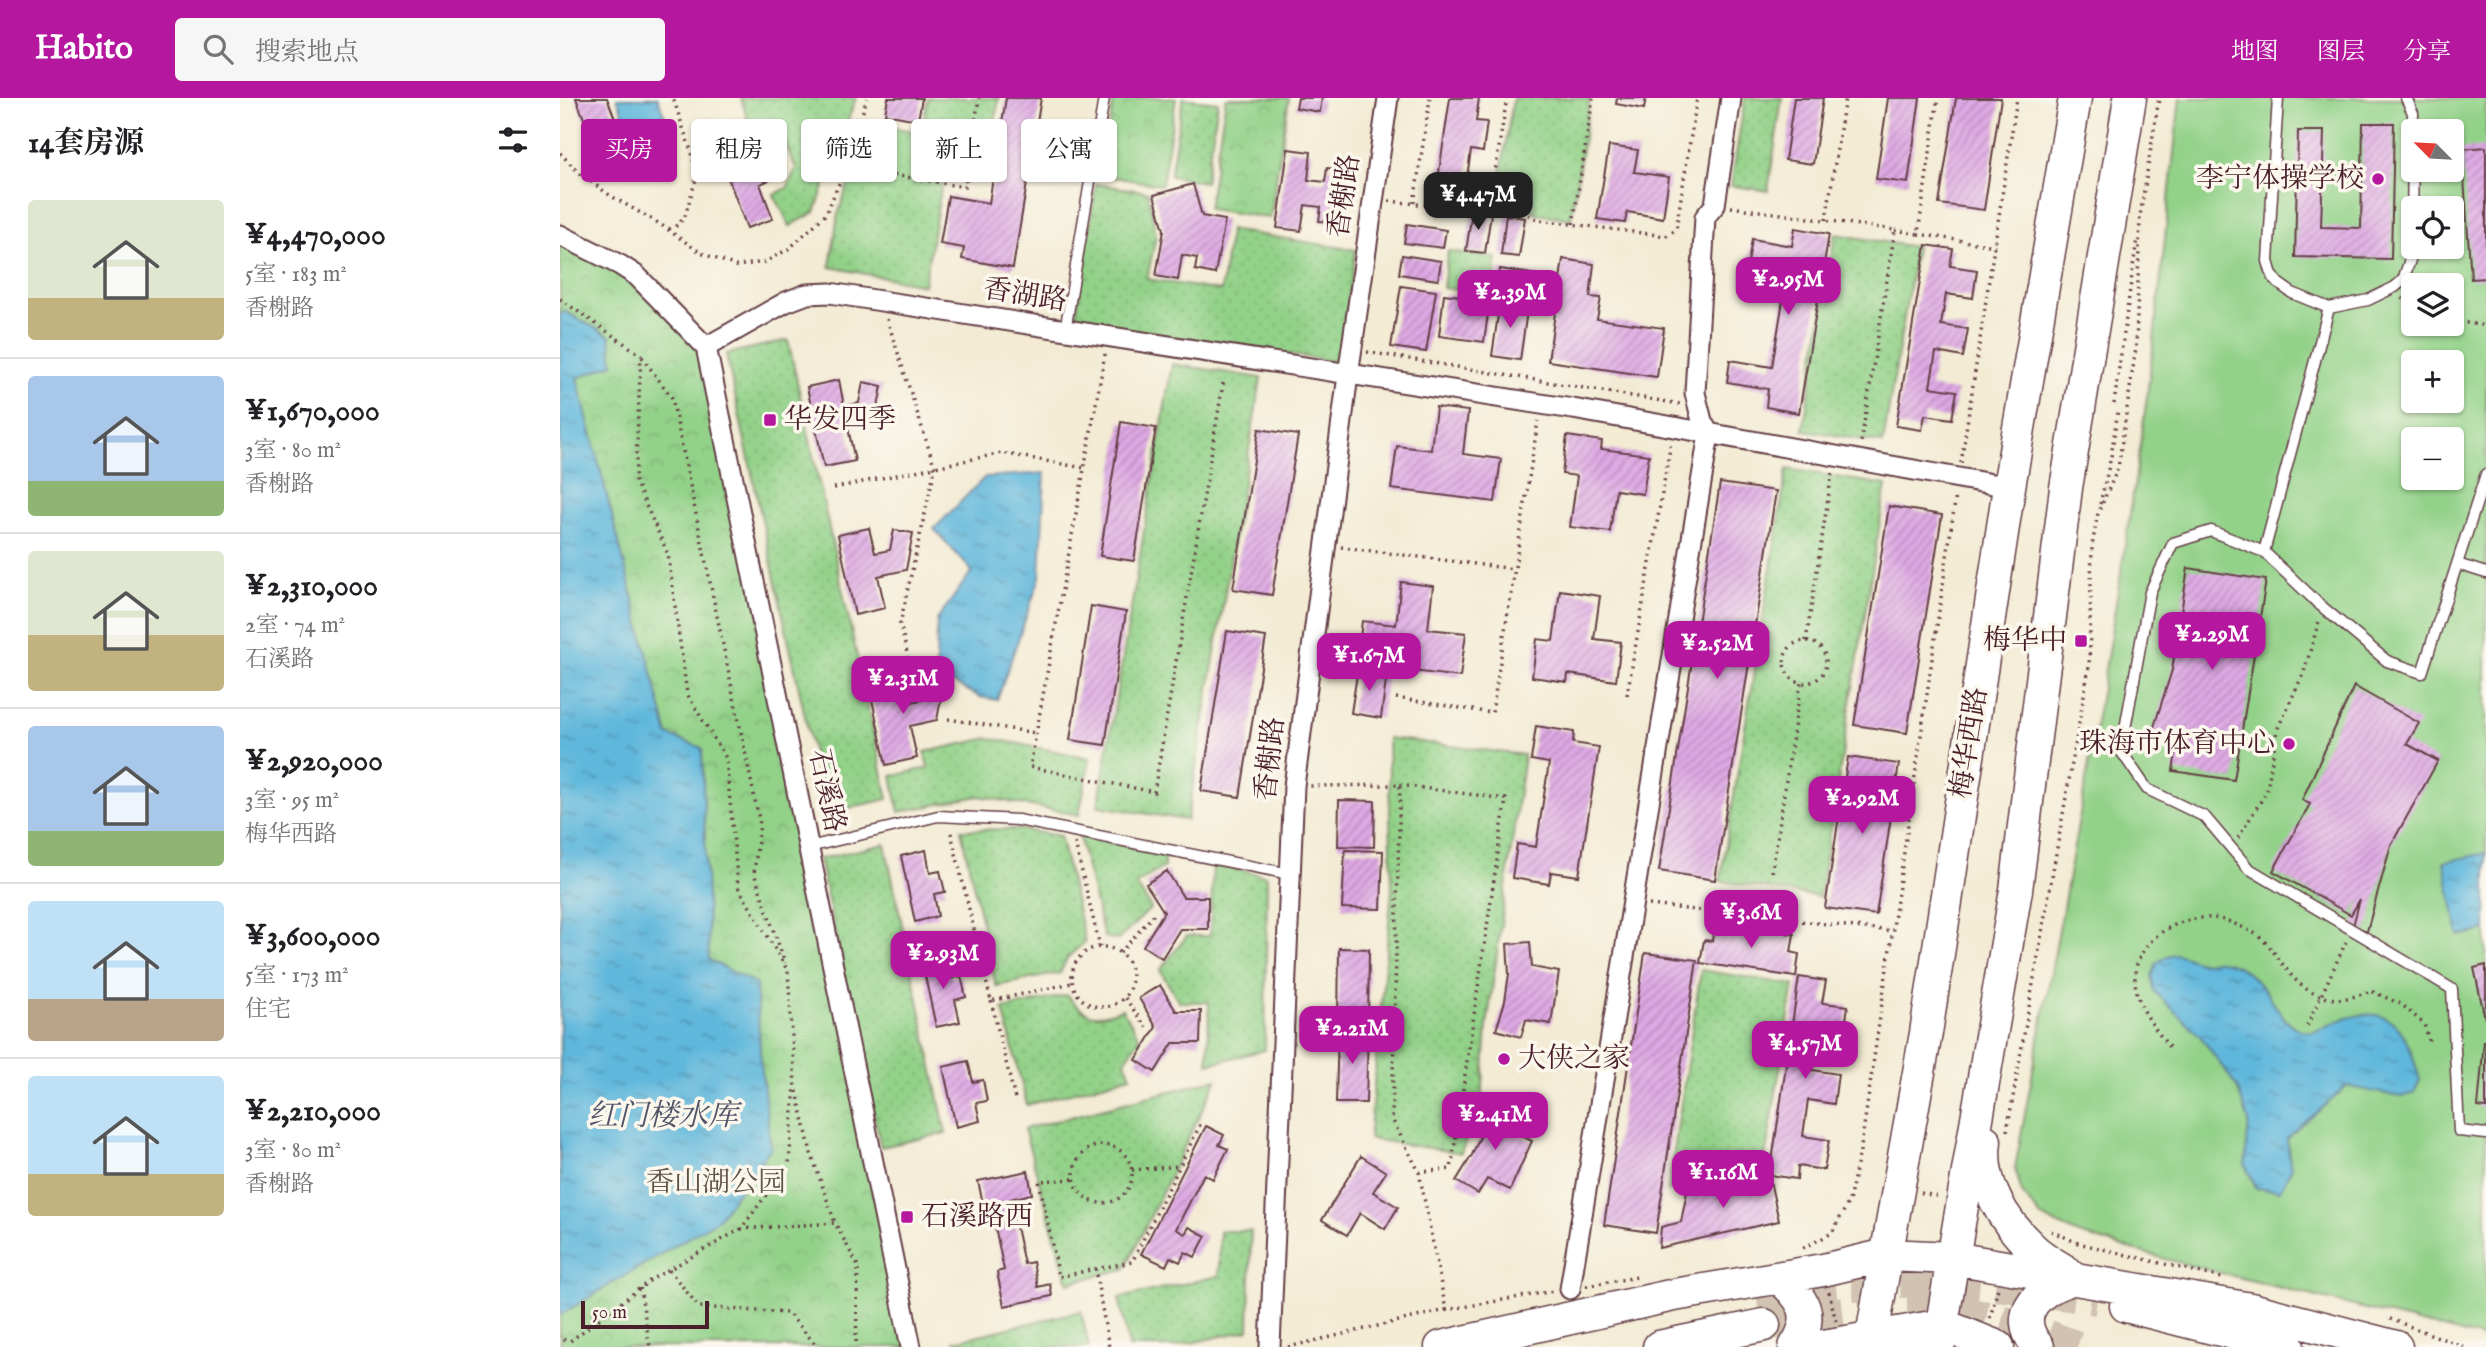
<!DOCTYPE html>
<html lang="zh">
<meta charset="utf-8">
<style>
body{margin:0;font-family:"IM FELL English","Noto Serif SC",serif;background:#f6f6f6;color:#202124;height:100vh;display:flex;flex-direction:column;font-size:26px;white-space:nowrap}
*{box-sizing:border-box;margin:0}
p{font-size:23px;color:#757577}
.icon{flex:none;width:38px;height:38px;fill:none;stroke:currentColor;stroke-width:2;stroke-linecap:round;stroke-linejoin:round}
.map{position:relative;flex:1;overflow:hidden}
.details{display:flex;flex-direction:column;background:#fff;width:560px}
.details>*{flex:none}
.hud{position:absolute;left:21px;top:21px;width:665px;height:63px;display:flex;gap:14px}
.needle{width:46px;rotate:294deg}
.controls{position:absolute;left:1841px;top:21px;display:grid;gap:14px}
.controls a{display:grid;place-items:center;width:63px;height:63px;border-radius:7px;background:#fff;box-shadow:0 2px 5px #0004;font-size:35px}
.scale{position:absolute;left:21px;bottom:18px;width:128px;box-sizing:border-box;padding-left:7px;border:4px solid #4a1f2b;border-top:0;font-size:19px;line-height:24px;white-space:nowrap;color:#4a1f2b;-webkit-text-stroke:5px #fbf7ec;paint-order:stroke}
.price{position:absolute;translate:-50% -60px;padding:0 16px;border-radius:14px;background:#b5179e;color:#fff;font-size:23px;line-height:46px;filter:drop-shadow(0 2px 4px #0008)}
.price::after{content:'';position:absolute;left:50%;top:42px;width:21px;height:16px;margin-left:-10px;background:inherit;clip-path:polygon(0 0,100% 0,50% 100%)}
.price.on{background:#222;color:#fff}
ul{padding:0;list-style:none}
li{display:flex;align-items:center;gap:21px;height:175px;padding:0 28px}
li+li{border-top:2px solid #e0e0e0}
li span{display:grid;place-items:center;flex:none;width:196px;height:140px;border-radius:7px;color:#555}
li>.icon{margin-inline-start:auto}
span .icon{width:84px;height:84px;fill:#fffc;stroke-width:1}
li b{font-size:30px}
h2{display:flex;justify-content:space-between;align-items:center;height:84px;padding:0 28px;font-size:30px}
.tag{padding:0 24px;border-radius:7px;background:#fff;box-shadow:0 2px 5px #0004;font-size:24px;line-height:63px}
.tag.on{background:#b5179e;color:#fff}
header{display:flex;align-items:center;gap:42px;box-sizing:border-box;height:98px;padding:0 35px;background:#b5179e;color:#fff}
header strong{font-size:33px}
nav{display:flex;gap:38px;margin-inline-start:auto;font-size:24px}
.search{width:490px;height:63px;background:#f6f6f6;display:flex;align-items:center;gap:18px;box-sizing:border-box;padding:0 24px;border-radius:7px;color:#757577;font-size:26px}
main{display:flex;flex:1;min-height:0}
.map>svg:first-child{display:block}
</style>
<header>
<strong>Habito</strong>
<div class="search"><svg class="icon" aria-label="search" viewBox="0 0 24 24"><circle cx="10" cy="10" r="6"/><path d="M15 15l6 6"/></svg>搜索地点</div>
<nav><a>地图</a><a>图层</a><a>分享</a></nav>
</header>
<main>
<section class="details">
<h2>14套房源<svg class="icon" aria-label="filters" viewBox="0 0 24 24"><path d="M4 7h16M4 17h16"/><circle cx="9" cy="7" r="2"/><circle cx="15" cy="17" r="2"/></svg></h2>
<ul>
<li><span style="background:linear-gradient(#dfe7d0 70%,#c2b280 0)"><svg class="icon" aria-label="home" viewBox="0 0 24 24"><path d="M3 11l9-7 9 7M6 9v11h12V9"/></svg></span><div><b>¥4,470,000</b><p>5室 · 183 m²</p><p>香榭路</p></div></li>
<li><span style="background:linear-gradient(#a9c7e8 75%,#8fb573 0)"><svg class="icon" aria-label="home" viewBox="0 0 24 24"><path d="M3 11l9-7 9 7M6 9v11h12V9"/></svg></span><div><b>¥1,670,000</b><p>3室 · 80 m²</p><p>香榭路</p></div></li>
<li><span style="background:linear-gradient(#dfe7d0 60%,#c2b280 0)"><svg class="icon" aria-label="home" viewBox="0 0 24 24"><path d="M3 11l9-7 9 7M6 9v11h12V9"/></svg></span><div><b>¥2,310,000</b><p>2室 · 74 m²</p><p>石溪路</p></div></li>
<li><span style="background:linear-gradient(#a9c7e8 75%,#8fb573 0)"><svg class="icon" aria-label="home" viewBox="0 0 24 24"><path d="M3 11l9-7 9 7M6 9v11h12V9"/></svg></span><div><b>¥2,920,000</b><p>3室 · 95 m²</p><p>梅华西路</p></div></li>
<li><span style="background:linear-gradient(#bfe0f5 70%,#b9a48a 0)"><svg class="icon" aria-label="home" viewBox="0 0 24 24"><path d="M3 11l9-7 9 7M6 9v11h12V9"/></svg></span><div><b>¥3,600,000</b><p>5室 · 173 m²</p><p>住宅</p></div></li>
<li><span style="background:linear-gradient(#bfe0f5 70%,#c2b280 0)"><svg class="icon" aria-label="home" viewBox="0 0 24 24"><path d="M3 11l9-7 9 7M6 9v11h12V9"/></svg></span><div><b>¥2,210,000</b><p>3室 · 80 m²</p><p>香榭路</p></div></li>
</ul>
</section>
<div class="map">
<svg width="1926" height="1249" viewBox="0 0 1926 1249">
<defs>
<pattern id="grass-dots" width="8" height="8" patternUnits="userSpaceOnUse" patternTransform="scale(1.75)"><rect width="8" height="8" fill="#92d188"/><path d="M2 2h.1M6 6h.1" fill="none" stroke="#7fb376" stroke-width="1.8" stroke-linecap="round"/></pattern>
<pattern id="park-crowns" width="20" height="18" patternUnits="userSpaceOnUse" patternTransform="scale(1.75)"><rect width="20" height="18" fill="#92d188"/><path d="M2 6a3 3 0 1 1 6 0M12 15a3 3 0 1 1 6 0" fill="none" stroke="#7fb376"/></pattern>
<pattern id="water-ripples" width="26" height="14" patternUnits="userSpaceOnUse" patternTransform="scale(1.75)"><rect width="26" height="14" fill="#5eb7dc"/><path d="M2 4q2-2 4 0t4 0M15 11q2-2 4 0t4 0" fill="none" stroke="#5094b3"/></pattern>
<pattern id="building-hatch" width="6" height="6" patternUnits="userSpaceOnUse" patternTransform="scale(1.75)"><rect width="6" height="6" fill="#dea9e4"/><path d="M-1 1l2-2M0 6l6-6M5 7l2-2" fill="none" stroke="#b689b9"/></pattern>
</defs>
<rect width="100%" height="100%" fill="#fbf7ec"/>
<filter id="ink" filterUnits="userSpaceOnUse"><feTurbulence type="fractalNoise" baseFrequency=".0143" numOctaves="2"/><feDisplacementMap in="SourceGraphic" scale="14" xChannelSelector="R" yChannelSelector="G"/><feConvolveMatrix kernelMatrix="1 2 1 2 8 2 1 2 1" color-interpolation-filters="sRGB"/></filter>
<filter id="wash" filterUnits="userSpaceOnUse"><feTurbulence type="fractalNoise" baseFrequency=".00686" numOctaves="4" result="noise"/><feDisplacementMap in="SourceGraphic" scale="28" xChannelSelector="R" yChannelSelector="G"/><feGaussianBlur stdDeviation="1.57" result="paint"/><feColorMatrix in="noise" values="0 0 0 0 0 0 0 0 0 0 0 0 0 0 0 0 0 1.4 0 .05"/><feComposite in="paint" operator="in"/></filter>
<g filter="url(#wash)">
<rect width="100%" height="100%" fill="#f3ebd4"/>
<path fill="url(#grass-dots)" stroke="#6e785a" stroke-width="2" d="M181,0H296L255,114L230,128L214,97L228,89L236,70L218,29L192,36Z
M368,0H439L425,80L384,74L364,187L270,169L278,116L309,26L361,34Z
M623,0L658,4L645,84L610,78Z
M953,0H1030L1011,121L979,116L938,94Z
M1185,0H1222L1208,93L1171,88Z
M536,86L588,94L596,138L587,181L661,193L670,132L796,152L779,264L515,225Z
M1275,136L1356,149L1323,345L1243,332Z
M888,153L937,160L932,197L883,190Z
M228,242L328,701L266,715L166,256Z
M612,266L701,280L627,722L538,708Z
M1227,371L1326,387L1259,799L1160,783Z
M429,640L530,660L519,717L419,698L339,714L332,678L368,670L365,654Z
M828,640L964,657L927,928L922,1002L901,1055L809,1041L832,790Z
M458,731L500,738L525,844L507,860L500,875L436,888L401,732Z
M519,738L604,755V769L576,786L591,810L558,842L544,839Z
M325,746L386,1035L321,1049L259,761Z
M653,766L707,778L705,952L648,966L649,904H619L600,872L627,838H650Z
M1141,872L1234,887L1204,1067L1108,1092Z
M507,897C525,919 534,922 562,911L580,940L565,963L571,978L467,1007L443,911Z
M657,981L565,1171L508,1185L464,1031Z
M660,1133H691L689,1232L613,1249H569L559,1200L659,1178Z
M521,1213L529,1249H401L394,1243Z"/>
<path fill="url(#park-crowns)" stroke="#6e785a" stroke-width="2" d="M554,0H616L602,87L541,77Z
M666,0H729L710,120L648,111Z
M0,137L60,167L146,249L350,1249H0Z"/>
<path fill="#92d188" stroke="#6e785a" stroke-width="2" fill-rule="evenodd" d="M1620,0H1926V1241L1605,1161L1519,1136L1481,1119L1462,1095L1455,1070C1500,826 1547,581 1582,335C1598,224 1607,112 1620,0ZM1853,33H1892V72H1853ZM1853,110H1892V149H1853ZM1853,187H1892V226H1853ZM1853,264H1892V303H1853ZM1853,341H1892V380H1853Z"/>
<path fill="url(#water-ripples)" stroke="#546b84" stroke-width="2" d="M57,0H98L110,34L75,48Z
M4,213L50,238L53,266L17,280L108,637L142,650L149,862L196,886L201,966L211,1050L157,1122L0,1217V217Z
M485,375L480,479L437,602L420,599L376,576L377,522L412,473L374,431L425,379Z
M1926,755V832L1899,838L1884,764Z
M1614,856C1624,857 1634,863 1644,865C1649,865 1655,862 1660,863C1681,865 1694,880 1707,895C1715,906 1722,922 1733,928C1753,940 1760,930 1778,923C1837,902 1846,935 1860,982L1854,995L1841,999L1786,988C1768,1007 1746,1022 1727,1041L1731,1071L1720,1093L1696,1090L1685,1067L1689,1024L1677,989L1640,938L1594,893L1592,878L1597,865L1607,858Z"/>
<g id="blocks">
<path fill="url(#building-hatch)" d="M16,0H47L64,44L37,55Z
M328,0H362L358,22L325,16Z
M446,0H481L453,170L402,161L404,150L380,146L388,98L429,105Z
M738,0H762L760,14L736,10Z
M890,0H919L916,23L927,24L923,54L911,52L906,86L878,81Z
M1057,0H1086L1084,11L1056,6Z
M1234,0H1263L1253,66L1225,62Z
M1328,0H1360L1348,85L1316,81Z
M1396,0H1441L1424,112L1379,106Z
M176,25L186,52L211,42L224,76L200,86L213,121L187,130L151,34Z
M1803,25H1834L1831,161L1735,159L1738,33H1764L1761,129L1801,130Z
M1049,48L1078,52L1074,74L1109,79L1103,120L1067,114L1065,125L1037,121Z
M1926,49V180L1911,181L1902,51Z
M728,51L751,54L748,82L765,84L767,70L786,72L779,125L759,123L761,109L745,107L741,133L717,130Z
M633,86L642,118L665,122L655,176L635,172L637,160L622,157L618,182L596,178L604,132L594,97Z
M912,114L931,116L925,155L906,153Z
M946,117L965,120L959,159L941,157Z
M847,126L886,132L883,150L844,145Z
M1235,130L1269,136L1239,315L1206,309L1208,291L1167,284L1170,262L1212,269L1227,178L1187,171L1192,141L1232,148Z
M1366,147L1393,151L1390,168L1417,172L1413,200L1386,196L1381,227L1408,231L1403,259L1376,254L1370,289L1397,293L1392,321L1365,317L1362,332L1336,328Z
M842,157L881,163L878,182L839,176Z
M1003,161L1034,166L1030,199L1041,200L1037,221L1104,230L1097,279L988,263Z
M940,171L979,177L976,195L937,190Z
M841,188L876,193L866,254L831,249Z
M884,196L930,202L924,244L879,238Z
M940,203L968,206L960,262L932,258Z
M279,282L284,308L299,305L303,284L322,288L315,324L288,330L295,363L264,369L247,289Z
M876,309L908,313L903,356L941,361L935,404L831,391L837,348L871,352Z
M561,324L596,330L574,463L540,458Z
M699,331L738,337L712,497L673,491Z
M1007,338L1042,343L1041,351L1089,357L1083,396L1056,392L1050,434L1010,429L1017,378L1002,376Z
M1160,385L1216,393L1155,782L1099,773Z
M1329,408L1382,417L1347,635L1294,627Z
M309,430L315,455L330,452L334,432L353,435L346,472L318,478L325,510L295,517L278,437Z
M1628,470L1706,482L1674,682L1613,673L1618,643L1592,635L1612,572Z
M841,484L873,488L868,531L906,535L900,579L797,566L802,523L836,527Z
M1000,492L1040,498L1034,541L1061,544L1056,583L1008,576L1007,584L972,579L977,541L993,543Z
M531,508L566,514L545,647L510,642Z
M667,533L706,539L680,699L641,693Z
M798,570L827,575L821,620L791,615Z
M341,579L346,605L362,602L365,581L384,585L377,622L350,628L357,660L326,667L309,587Z
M1794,588L1859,625L1847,646L1878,663L1831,747L1807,833L1793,828L1800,801L1791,817L1713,773L1750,706L1742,702Z
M976,628L1014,634L1013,645L1039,649L1019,778L991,774L989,786L952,780L957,746L976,749L989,665L971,662Z
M1288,659L1339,666L1316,817L1265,810Z
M779,702L815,703L814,749L778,748Z
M366,752L370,775L380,773L385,794L374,796L378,818L355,824L341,758Z
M785,752L823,753L821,811L782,810Z
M607,773L623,799H648V831H620L602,860L583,848L604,814L586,786Z
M1166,822L1176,828L1202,832L1216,828L1223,830L1227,835L1234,836L1231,854L1239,856L1236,879L1140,865L1144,842L1152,843L1155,825Z
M970,844L972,869L999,874L991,926L966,922L961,939L936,932L945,903L949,876L947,846Z
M779,850L809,851L808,926L778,925Z
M1085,855L1137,862L1096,1135L1044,1127Z
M387,858L392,880L401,878L406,899L395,902L400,924L376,929L362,864Z
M1926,867V921H1925L1914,870Z
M1239,879L1266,883L1262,905L1288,908L1284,935L1258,931L1252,972L1278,976L1274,1006L1248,1002L1243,1038L1269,1042L1264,1072L1238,1068L1237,1081L1210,1077Z
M600,887L616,913H641L640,945H613L595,974L576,962L596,929L579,900Z
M778,930H808L806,1005H776Z
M1924,943H1926V1010L1918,1009Z
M408,963L413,984L423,982L427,1003L416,1005L420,1023L396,1029L383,969Z
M929,1002L952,1007L947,1031L972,1043L950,1092L927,1081L918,1096L896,1083L912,1057L923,1032Z
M646,1028L664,1037L659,1047L668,1051L653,1081L644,1076L616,1131L625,1136L629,1129L646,1138L635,1159L625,1154L620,1164L610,1159L606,1168L581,1156Z
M801,1058L826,1074L813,1094L838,1109L825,1131L800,1115L787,1137L762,1122Z
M468,1073L472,1096L450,1101L464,1166L473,1164L478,1189L490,1186L492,1198L444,1208L437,1174L444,1172L432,1114L425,1115L418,1083Z
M1208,1074L1219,1123L1099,1150L1101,1129L1121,1124L1127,1094Z"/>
</g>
</g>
<g filter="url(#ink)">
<use href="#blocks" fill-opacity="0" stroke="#633e44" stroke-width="2"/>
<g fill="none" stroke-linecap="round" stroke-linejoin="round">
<path stroke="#d1c2b2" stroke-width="32" stroke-dasharray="32 16" stroke-linecap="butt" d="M1197,1202C1255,1193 1313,1183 1372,1183C1427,1183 1483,1194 1537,1201
M1204,1227C1287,1213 1356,1202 1440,1222C1466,1228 1492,1240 1517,1249"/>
<g stroke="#633e44" stroke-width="13">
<path id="service" d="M1718,0L1708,163L1712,177L1718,185L1732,195L1769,210L1808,202L1835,189L1843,182L1852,156L1853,15L1846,0
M505,233L544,0
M1926,376L1897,466L1926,475
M1704,454L1769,210
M1897,466L1862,575L1827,563L1760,507L1704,454L1651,433L1613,445L1590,494L1561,653L1587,691L1645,719L1688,770L1892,891L1899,1033L1926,1036
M249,749L378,718L458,722L730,776"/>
</g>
<g stroke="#633e44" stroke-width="23">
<path id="minor" d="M0,137L60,167L77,178L146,249L351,1249
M146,249L226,204L247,196L270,195L1013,311L1449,389
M1010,1191L1149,336L1142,323L1135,295L1145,119L1155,107L1171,0
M710,1249L734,688L788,277L828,0"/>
</g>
<g stroke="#633e44" stroke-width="35">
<path id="primary" d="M1425,1043C1419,1084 1443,1123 1472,1150C1482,1160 1496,1167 1508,1175
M1220,1180C1245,1203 1255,1218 1235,1249
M1566,1208L1728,1249
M881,1249L1114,1197L1263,1172L1326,1157L1393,1160L1691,1211L1836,1249
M1099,1249L1204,1227
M1258,1249L1383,1227L1438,1249
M1310,1249L1366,935L1449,389L1515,0
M1378,1249L1456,792L1506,390L1570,0
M1478,1249C1449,1214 1482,1189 1515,1180"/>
</g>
<path stroke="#633e44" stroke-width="3.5" stroke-dasharray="2 5" stroke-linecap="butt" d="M0,55L20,76L51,98L100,126L141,155L176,168L205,164L230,150L266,116L286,69L307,0
M286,69L405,89L419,0
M931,98L947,0
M829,103L903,111L931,98L979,122L1106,138L1116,131L1137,0
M854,105L870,0
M1171,109L1335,132L1301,344
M1266,122L1285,0
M1013,126L1033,0
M109,131L118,127L125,118L136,81L133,59L113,0
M1335,132L1358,136L1378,0
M1358,136L1435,148
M1842,200L1853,214
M0,201L81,257L75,383L108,456L127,596L166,660L178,789L228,873L235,987L229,1066L181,1131L92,1181L10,1243L0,1241
M327,221L375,370L340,526L354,584
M1892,223L1926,228
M807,254L1120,306
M545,256L470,669L594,694L664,280
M82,259L112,300L200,726L194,775L225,865
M1554,306L1577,141
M1401,365L1457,0
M274,390L442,355L524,370
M1540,406L1551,359L1558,311
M781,449L954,471
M1246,543L1272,375
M1224 564a21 21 0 1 1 42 0a21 21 0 1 1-42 0Z
M1067,597L1111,344
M836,600L932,615L978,323
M388,621L476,635
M840,687L946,701L891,1071L860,1074
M391,735L431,903L512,885
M1678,740L1707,693L1717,632L1744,574L1759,523
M515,745L540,849
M1212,774L1241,585
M1089,807L1332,833
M512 879a30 30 0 1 1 60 0a30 30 0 1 1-60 0Z
M560,855L595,815
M565,900L586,929
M431,903L456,1005
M1747,928L1786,844
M1609,949C1594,929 1577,909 1575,883C1573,843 1618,817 1653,820C1666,821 1683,829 1694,835C1721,852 1727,889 1764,899C1781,904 1796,898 1811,893L1841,906L1864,926L1870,947
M237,993L251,1055L275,1125
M1447,1033L1529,569L1532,448L1538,415L1558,370L1576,250L1580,118L1599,0
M514 1076a29 29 0 1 1 58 0a29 29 0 1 1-58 0Z
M572,1072L620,1068
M513,1081L479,1083L499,1179L535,1171L549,1249
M1361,1095L1381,1099
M181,1131L275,1125L298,1168L296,1249
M1491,1133L1518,1145L1666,1181
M1243,1150L1272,1135L1289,1103L1301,1049L1396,397
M535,1171L572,1164L641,1025
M109,1172L139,1209L228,1215L258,1249
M1026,1188L1077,1179
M80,1190L90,1249
M1269,1194L1276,1224
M886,1212L994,1193
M1430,1220L1438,1190
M1830,1221L1905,1249
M728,1249L886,1212L859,1074L832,1021L840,687L750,688"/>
<use href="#service" stroke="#fff" stroke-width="10"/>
<use href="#minor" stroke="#fff" stroke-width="19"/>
<use href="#primary" stroke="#fff" stroke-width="32"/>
</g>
</g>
<g fill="#b5179e" stroke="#fbf7ec" stroke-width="2.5">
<circle cx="1818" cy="81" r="7"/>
<rect x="203" y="315" width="14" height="14" rx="3.5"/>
<rect x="1514" y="536" width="14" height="14" rx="3.5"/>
<circle cx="1729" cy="646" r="7"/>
<circle cx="944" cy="961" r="7"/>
<rect x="340" y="1112" width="14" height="14" rx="3.5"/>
</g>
<g text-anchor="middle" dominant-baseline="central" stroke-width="7" stroke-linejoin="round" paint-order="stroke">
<g font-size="28" fill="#4a1f2b" stroke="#fbf7ec" text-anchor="end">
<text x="1804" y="81">李宁体操学校</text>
<text x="224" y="322" text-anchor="start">华发四季</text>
<text x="1507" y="543">梅华中</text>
<text x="1715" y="646">珠海市体育中心</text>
<text x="958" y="961" text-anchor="start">大侠之家</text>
<text x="361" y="1119" text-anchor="start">石溪路西</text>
</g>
<g font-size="28" fill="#4a1f2b" stroke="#fbf7ec">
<text transform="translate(785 98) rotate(-82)">香榭路</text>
<text transform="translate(465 198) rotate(9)">香湖路</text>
<text transform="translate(1410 645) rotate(-81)">梅华西路</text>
<text transform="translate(711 661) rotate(-84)">香榭路</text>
<text transform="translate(266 693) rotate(78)">石溪路</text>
</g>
<g font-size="28" fill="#605447" stroke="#fbf7ec">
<text x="156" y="1085">香山湖公园</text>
</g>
<g font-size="30" font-style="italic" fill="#515469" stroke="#fbf7ec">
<text x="103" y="1019">红门楼水库</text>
</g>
</g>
</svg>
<div class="controls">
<a><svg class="needle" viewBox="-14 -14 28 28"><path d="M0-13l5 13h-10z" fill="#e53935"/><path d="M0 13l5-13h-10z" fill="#757577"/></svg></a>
<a><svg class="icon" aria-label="locate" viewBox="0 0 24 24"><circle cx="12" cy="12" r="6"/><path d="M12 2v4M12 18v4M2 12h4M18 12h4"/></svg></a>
<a><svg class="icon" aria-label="layers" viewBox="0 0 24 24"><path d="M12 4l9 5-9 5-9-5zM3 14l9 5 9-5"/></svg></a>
<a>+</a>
<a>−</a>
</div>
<div class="scale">50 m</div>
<b class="price on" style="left:918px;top:134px">¥4.47M</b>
<b class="price" style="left:1228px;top:219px">¥2.95M</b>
<b class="price" style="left:950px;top:232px">¥2.39M</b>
<b class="price" style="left:1652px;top:574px">¥2.29M</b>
<b class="price" style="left:1157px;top:583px">¥2.52M</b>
<b class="price" style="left:809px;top:595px">¥1.67M</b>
<b class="price" style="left:343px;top:618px">¥2.31M</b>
<b class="price" style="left:1302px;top:738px">¥2.92M</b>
<b class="price" style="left:1191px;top:852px">¥3.6M</b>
<b class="price" style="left:383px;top:893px">¥2.93M</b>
<b class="price" style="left:792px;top:968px">¥2.21M</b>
<b class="price" style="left:1245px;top:983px">¥4.57M</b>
<b class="price" style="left:935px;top:1054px">¥2.41M</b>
<b class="price" style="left:1163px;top:1112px">¥1.16M</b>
<div class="hud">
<a class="tag on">买房</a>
<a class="tag">租房</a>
<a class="tag">筛选</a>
<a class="tag">新上</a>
<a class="tag">公寓</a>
</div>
</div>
</main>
